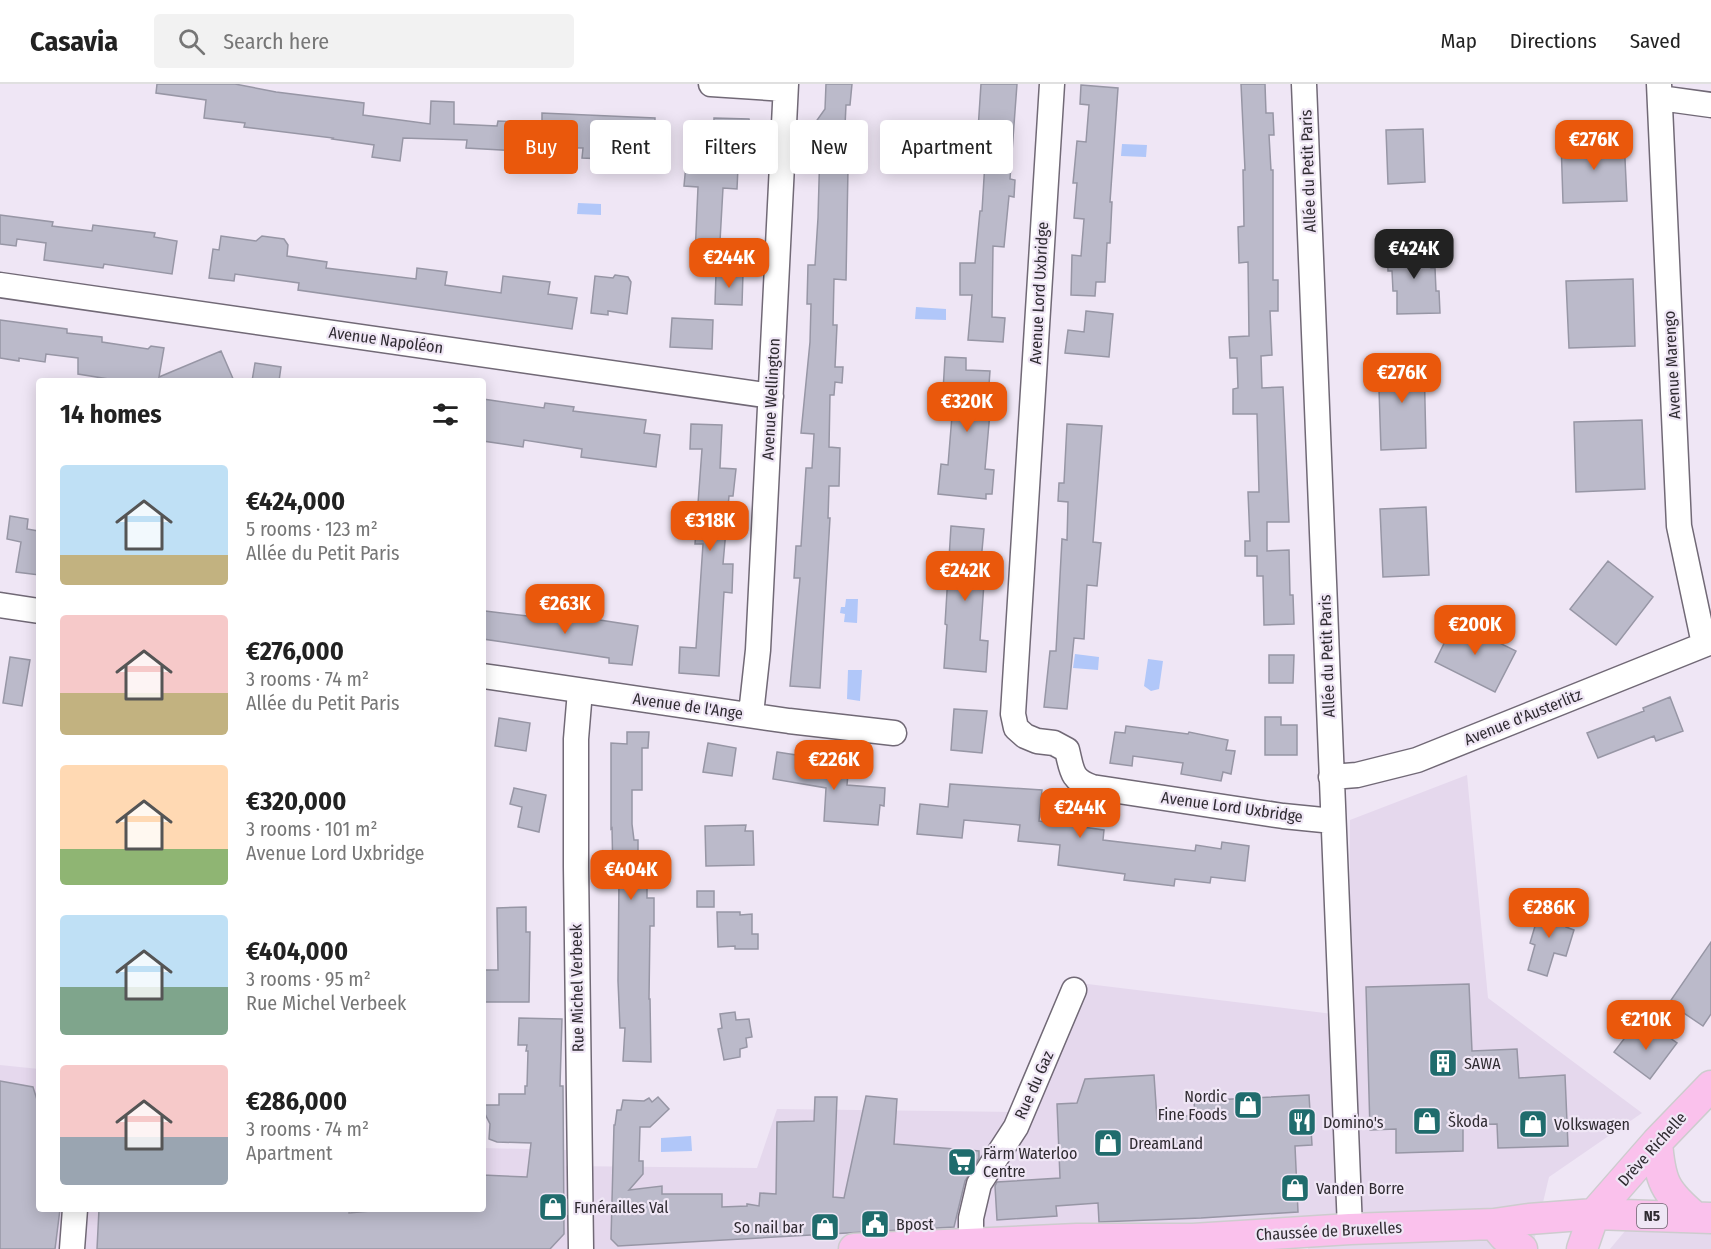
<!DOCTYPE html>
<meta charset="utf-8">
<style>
body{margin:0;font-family:"Fira Sans Condensed",sans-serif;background:#f2f2f2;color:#222;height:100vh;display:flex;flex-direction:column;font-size:22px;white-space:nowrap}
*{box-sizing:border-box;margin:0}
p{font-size:20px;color:#767676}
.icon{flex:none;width:33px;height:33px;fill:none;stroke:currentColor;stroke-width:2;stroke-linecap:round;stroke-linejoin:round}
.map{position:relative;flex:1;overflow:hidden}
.panel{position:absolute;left:36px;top:294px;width:450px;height:834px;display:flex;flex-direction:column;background:#fff;border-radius:6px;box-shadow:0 3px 15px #0003}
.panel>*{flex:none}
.guide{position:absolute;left:504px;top:36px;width:570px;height:54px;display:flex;gap:12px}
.price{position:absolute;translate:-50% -51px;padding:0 14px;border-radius:12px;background:#ea580c;color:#fff;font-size:20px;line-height:39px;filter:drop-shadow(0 2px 3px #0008)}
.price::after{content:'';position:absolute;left:50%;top:36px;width:18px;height:14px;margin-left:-9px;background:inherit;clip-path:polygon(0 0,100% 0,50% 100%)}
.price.on{background:#222;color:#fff}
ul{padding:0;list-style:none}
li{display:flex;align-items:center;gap:18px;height:150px;padding:0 24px}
li span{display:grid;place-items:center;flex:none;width:168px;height:120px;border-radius:6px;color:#555}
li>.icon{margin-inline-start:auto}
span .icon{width:72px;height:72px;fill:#fffc;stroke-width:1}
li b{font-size:26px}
h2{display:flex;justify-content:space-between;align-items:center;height:72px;padding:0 24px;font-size:26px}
.pill{padding:0 21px;border-radius:6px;background:#fff;box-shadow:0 3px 15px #0003;font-size:21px;line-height:54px}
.pill.on{background:#ea580c;color:#fff}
header{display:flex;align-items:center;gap:36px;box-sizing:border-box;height:84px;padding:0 30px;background:#fff;border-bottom:2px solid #e0e0e0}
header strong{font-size:28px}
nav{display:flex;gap:33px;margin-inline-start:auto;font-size:21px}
.search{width:420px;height:54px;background:#f2f2f2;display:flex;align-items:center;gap:15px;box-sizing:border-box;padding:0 21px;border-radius:6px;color:#767676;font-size:22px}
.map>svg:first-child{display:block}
</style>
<header>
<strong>Casavia</strong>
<div class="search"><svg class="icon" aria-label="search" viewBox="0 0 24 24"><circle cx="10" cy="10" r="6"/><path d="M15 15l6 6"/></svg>Search here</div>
<nav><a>Map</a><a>Directions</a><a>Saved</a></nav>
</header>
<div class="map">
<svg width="1711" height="1165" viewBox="0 0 1711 1165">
<rect width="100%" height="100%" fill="#efe6f5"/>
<path fill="#e5d8ed" d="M1467,691L1488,914L1642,1029L1549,1093L1532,1165H1308L1307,1137L860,1165H0V981L39,985V1125H483V1064L566,1066V1082L757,1084L777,1025L1017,1028L1063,897L1349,932L1350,736Z
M1625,1147L1711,1150V1165H1610Z"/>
<path fill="#b1c7f9" d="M1122,60L1147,61L1146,73L1121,72Z
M578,119L601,120V131L577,130Z
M916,223L946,225V236L915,235Z
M846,515H858L857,539L844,538L845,530L840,529L841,523H845Z
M1075,570L1099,573L1098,586L1073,584Z
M1148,575L1163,577L1159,605L1151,607L1144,602Z
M848,586H862L860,617L847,615Z
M691,1052L692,1067L661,1068V1054Z"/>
<path fill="#bbbaca" stroke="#9796a5" stroke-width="1.5" d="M157,0H235L276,8L364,19L363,31L430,40L431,17L454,18V40L497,42L498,37L542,39V29L655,34L654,77L582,74L583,64L521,63V67L466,64L467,56L403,54L400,77L372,73L374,61L332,55L333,54L244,43L245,39L204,34L206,16L156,9Z
M826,0H852L850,21H846L843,84H848L846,196L834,195L833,241H837L835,283H843L842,299L835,298L834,311H830L829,363L840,364L839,402H829L828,434H830L820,604L790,602L800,494H794L796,462H801L806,384H812L814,350L801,349L810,258L811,220H807L808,181H815L818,134L820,62H819V49H815V39L825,25Z
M981,0H1017L1010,95L1015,96L1014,113L1009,112L1004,163L993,162L992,233L1005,234L1003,258L968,256L972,211H960V179H975L980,127H982L986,61H977Z
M1241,0H1265L1266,29H1273L1274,51H1269L1271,86H1273V196H1278V227H1270L1272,271L1261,272L1262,304L1283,303L1289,438H1267V467L1289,466L1290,511H1293L1294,540L1264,541L1263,492H1257V472H1245V457H1250L1248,408H1259L1257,330H1233V305L1238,304L1237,274H1230L1229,253L1249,252L1248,178L1239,179L1238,143L1244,142L1243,86H1245Z
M1081,1L1118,4L1110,118H1112L1110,159H1107L1105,198H1096L1095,212L1071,211L1072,171L1081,172L1084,135L1074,134L1077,99H1073L1077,57L1086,58L1089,21L1080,20Z
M714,34L749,35L750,40L749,63L739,62L737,105L723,104L720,157H728L727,173L695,172L698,103L684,102L686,80L707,81V74H713Z
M1423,45L1425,98L1388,100L1386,46Z
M1624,54L1627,117L1563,119L1561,56Z
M0,131L53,138L52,142L92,147L93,141L155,149L154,153L177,157L172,190L104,180L103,184L44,176L46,159L17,155L16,162L0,160Z
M221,152L256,157L262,152L284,155L288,161L287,172L327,178L326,184L416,195L417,184L447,188L445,201L501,209L503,192L550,198L548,210L577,214L572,245L298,206L299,199L235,190L234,197L209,194L213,165L219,166Z
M1431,162V184H1435L1436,207H1439L1440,229L1397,230V207H1393L1392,187H1388L1387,163Z
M716,189H743L742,221L715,220Z
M615,191L628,193L631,198L627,230L608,227V231L591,229L595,192L613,194Z
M1633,195L1635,262L1569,264L1566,197Z
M1086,227L1113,230L1109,273L1065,269L1068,246L1084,248Z
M672,234L713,236L712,265L670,263Z
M0,236L67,245V249L102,253V258L148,265L151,262L164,264L159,293L221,267L234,297H121L78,290V274L46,270L45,278L19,274V277L0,274Z
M945,273L966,274V286L990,287L987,328H990L985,385L994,386L992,410H986V415L938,410L941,380L948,381L954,307H943Z
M1424,274L1426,364L1381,366L1378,275Z
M255,279L281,283L279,297H252Z
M483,315L544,324L545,319L574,323L573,327L646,336L644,349L660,351L656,383L581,373L582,365L524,356L523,363L483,357Z
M1642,336L1645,405L1576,408L1574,338Z
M691,340L722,341L720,384L736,385L733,412H729L723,480H733L732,509L724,508L719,592L679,589L680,563L696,564L703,460H695L702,365H690Z
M1067,340L1102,342L1093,458L1101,459L1097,502L1087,501L1084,555L1074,554L1067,625L1044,623L1050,567H1056L1062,455L1067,456L1068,418L1058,417L1059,399H1064Z
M1426,423L1429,491L1383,493L1380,425Z
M10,432L28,435L27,445L38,447L39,491L16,488L21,458L7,455Z
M951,442L984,445L979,499H984L980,556L988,557L986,588L944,584L947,541L945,540Z
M1608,477L1653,513L1616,561L1570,525Z
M485,527L554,535L555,529L638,542L632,581L609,579V574L483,555Z
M1455,537L1516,567L1495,608L1435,578Z
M1269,571H1294L1293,599H1269Z
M10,573L30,576L22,622L3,619Z
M1670,613L1683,647L1656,657L1654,652L1598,674L1587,649L1644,627L1643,624Z
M954,625L987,627L982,669L951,666Z
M1265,633H1281V641H1297V671H1265Z
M499,634L530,639L526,667L495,662Z
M1126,642L1188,650L1189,648L1228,656L1226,666L1235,667L1231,690L1223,688L1221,697L1181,690L1183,679L1133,672L1132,682L1110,679L1115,648L1125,649Z
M627,648H649L648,664H642V706H632V740L634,756H638V780L647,779V814H654V842H650L649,915H650L651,978L623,977L625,944H620L618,897L619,793H613L612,744L611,745V659L627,660Z
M708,659L736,664L732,692L703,688Z
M777,668L809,673L807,687L848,690L847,701L885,704L884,722L880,721L878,741L824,737L826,704L773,695Z
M950,700L1042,706L1039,737L1104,746L1103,756L1195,767L1196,761L1221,765L1222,758L1249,762L1245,797L1211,793L1210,799L1175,795L1174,802L1124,796L1125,790L1058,781L1060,761L1018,757L1020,741L964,736L962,754L917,750L920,720L948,723Z
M514,704L546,711L539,748L518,743L522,723L510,720Z
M746,741L745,747H753L754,781L706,782L705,742Z
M697,807H714V823H697Z
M1541,822L1570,830L1566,843L1574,846L1566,872L1554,869L1547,892L1528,886L1535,861L1530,859Z
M526,823V848H530L529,918H483V886H498L497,824Z
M717,828H740V831L752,830V850H758V865H735V862L718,863Z
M1711,858V930L1703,942L1669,919Z
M1469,900L1472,967L1517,965L1519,994L1565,991L1568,1062L1498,1064L1497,1040L1463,1041V1067L1396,1069V1045L1370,1046L1366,903Z
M735,928L736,936L749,935L752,953L746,954L747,963L740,965V973L724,976L718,945L722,944L720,930Z
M519,934L562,935L560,1002H563L564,1150L550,1165H97L99,1125H349V1129L394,1125H483V1091L527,1093L531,1059L497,1058L489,1055L490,1040L483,1026V1021H499V1010H525V1002H527L528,967H526L527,961H518Z
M1633,943L1648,954L1656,944L1677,959L1650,995L1614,968Z
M1154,991L1157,1035L1195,1031L1194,1017L1309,1011L1312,1061L1295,1062L1298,1128L1201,1134L1099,1138L1098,1119L1056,1122L1057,1132L997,1136L995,1102L997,1098L1060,1094L1057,1020L1077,1019L1085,995Z
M0,997L33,1003L39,1022V1125H60L55,1165H0Z
M866,1012L897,1015L894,1060L979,1067V1074L965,1097L954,1143L618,1162L611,1155L614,1041H615L617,1026H621L623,1016L644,1017L649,1014L652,1018L658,1013L669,1025L650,1043H640L639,1077H643V1090L629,1106L662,1102V1110H722V1123L747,1122V1120L759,1122L760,1109L776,1110L777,1038L814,1037L815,1013H837L833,1113L844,1114Z"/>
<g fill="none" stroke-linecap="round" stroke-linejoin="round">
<g stroke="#716976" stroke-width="27">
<path id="minor" d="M711,0L785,5
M1052,0L1013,630L1016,644L1025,652L1037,657L1054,659L1067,666C1072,686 1071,696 1092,703L1283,732L1333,737
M1304,0L1350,1145
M1659,0L1679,442L1704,560
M1660,14L1711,21
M0,201L771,312
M0,521L39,527
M483,592L789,637L894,649
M580,607L576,655V783L581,1165
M751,630L758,566L786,0
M1331,693L1357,691L1417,676L1711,558
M971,1160V1134L979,1100L1016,1043L1074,906
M72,1165L75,1125"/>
</g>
<g stroke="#cdccce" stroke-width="33">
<path id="major" d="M1657,1058C1660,1097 1664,1107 1695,1133
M1494,1140L1504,1152L1522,1165
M854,1165L1077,1155H1193L1350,1145L1494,1140L1529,1135L1594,1130L1711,1134
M1582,1165L1594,1130L1657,1058L1711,1002"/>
</g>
<use href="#minor" stroke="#fff" stroke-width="24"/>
<use href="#major" stroke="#fac1ec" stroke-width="30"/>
</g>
<defs>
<g id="building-square" transform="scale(1.5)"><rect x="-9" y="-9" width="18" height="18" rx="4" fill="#206c6d" stroke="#efe6f5"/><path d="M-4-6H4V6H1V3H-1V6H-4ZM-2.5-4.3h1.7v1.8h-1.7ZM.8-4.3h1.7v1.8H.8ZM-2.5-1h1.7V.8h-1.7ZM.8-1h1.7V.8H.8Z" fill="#fff"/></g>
<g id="shop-square" transform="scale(1.5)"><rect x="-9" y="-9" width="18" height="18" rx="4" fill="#206c6d" stroke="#efe6f5"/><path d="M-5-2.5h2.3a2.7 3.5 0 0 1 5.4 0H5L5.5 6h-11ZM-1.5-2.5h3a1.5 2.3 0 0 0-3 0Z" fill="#fff"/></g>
<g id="restaurant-square" transform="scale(1.5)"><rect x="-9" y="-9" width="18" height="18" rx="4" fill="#206c6d" stroke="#efe6f5"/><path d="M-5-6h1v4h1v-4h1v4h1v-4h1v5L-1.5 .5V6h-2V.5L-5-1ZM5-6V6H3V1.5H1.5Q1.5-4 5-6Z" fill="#fff"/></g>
<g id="supermarket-square" transform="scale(1.5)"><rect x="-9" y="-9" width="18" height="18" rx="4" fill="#206c6d" stroke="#efe6f5"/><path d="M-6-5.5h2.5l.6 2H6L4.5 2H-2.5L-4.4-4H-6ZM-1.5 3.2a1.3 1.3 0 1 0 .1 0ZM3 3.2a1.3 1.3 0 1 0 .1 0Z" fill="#fff"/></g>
<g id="civic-square" transform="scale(1.5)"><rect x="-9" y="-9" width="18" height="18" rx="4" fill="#206c6d" stroke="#efe6f5"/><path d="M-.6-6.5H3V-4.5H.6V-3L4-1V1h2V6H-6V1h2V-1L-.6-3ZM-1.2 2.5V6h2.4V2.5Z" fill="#fff"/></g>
</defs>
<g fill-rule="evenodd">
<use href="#building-square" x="1443" y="979"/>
<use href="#shop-square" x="1248" y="1021"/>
<use href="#shop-square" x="1427" y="1037"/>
<use href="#restaurant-square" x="1302" y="1038"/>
<use href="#shop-square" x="1533" y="1040"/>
<use href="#shop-square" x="1108" y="1059"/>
<use href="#supermarket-square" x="962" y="1078"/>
<use href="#shop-square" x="1295" y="1104"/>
<use href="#shop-square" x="553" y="1123"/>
<use href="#civic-square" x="875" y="1140"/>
<use href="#shop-square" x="825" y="1143"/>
</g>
<g text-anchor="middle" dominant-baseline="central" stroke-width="4.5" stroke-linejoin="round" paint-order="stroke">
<rect fill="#efe6f5" stroke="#69636c" stroke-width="1.5" x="1637" y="1120" width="30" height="24" rx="4.5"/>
<g font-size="15" font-weight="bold" fill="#2f2b31">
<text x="1652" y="1132">N5</text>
</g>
<g font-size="16" fill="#2f2b31" stroke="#efe6f5">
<text transform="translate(1308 87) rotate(-92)">Allée du Petit Paris</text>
<text transform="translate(1039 209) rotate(-87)">Avenue Lord Uxbridge</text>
<text transform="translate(386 256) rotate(8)">Avenue Napoléon</text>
<text transform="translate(1672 281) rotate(-93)">Avenue Marengo</text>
<text transform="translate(771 315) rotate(-87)">Avenue Wellington</text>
<text transform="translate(1327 572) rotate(-92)">Allée du Petit Paris</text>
<text transform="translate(688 622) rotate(8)">Avenue de l'Ange</text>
<text transform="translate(1523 633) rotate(-22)">Avenue d'Austerlitz</text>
<text transform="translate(1232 723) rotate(8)">Avenue Lord Uxbridge</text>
<text transform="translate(577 904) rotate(-91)">Rue Michel Verbeek</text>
<text transform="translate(1034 1001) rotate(-66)">Rue du Gaz</text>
<text transform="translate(1652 1065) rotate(-48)">Drève Richelle</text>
<text transform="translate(1329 1147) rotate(-3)">Chaussée de Bruxelles</text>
</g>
<g font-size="16" fill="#2f2b31" stroke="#efe6f5" text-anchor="start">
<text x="1464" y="979">SAWA</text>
<text x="1227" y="1012" text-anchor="end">Nordic<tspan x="1227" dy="18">Fine Foods</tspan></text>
<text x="1448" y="1037">Škoda</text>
<text x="1323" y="1038">Domino's</text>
<text x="1554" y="1040">Volkswagen</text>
<text x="1129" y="1059">DreamLand</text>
<text x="983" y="1069">Färm Waterloo<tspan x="983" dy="18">Centre</tspan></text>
<text x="1316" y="1104">Vanden Borre</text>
<text x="574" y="1123">Funérailles Val</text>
<text x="896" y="1140">Bpost</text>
<text x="804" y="1143" text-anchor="end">So nail bar</text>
</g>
</g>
</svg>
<b class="price" style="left:1594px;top:87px">€276K</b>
<b class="price on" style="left:1414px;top:196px">€424K</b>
<b class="price" style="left:729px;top:205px">€244K</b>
<b class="price" style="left:1402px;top:320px">€276K</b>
<b class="price" style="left:967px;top:349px">€320K</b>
<b class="price" style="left:710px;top:468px">€318K</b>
<b class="price" style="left:965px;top:518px">€242K</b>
<b class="price" style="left:565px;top:551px">€263K</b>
<b class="price" style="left:1475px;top:572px">€200K</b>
<b class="price" style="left:834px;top:707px">€226K</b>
<b class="price" style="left:1080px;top:755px">€244K</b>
<b class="price" style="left:631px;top:817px">€404K</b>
<b class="price" style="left:1549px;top:855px">€286K</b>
<b class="price" style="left:1646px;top:967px">€210K</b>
<div class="guide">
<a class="pill on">Buy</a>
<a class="pill">Rent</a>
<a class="pill">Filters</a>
<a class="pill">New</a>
<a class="pill">Apartment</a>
</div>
<section class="panel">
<h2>14 homes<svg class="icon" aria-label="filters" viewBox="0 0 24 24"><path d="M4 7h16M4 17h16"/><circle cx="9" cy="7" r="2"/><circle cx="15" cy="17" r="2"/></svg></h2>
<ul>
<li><span style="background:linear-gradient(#bfe0f5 75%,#c2b280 0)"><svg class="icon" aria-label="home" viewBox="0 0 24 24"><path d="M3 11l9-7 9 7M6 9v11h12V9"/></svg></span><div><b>€424,000</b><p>5 rooms · 123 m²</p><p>Allée du Petit Paris</p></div></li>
<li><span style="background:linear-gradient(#f6c9c9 65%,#c2b280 0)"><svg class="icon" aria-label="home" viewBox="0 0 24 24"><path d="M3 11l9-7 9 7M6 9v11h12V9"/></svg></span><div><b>€276,000</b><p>3 rooms · 74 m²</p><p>Allée du Petit Paris</p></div></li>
<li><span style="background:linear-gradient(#ffd9b3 70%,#8fb573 0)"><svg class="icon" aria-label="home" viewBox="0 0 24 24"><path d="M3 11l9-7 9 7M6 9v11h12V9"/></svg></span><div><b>€320,000</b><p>3 rooms · 101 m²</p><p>Avenue Lord Uxbridge</p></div></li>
<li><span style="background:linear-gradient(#bfe0f5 60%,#7fa58c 0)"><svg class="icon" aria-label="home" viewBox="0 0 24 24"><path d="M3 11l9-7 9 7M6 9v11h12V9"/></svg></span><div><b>€404,000</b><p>3 rooms · 95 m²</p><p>Rue Michel Verbeek</p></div></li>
<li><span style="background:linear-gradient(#f6c9c9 60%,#9aa5b1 0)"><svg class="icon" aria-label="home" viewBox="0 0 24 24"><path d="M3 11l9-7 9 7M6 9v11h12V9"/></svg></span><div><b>€286,000</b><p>3 rooms · 74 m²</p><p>Apartment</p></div></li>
</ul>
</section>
</div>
